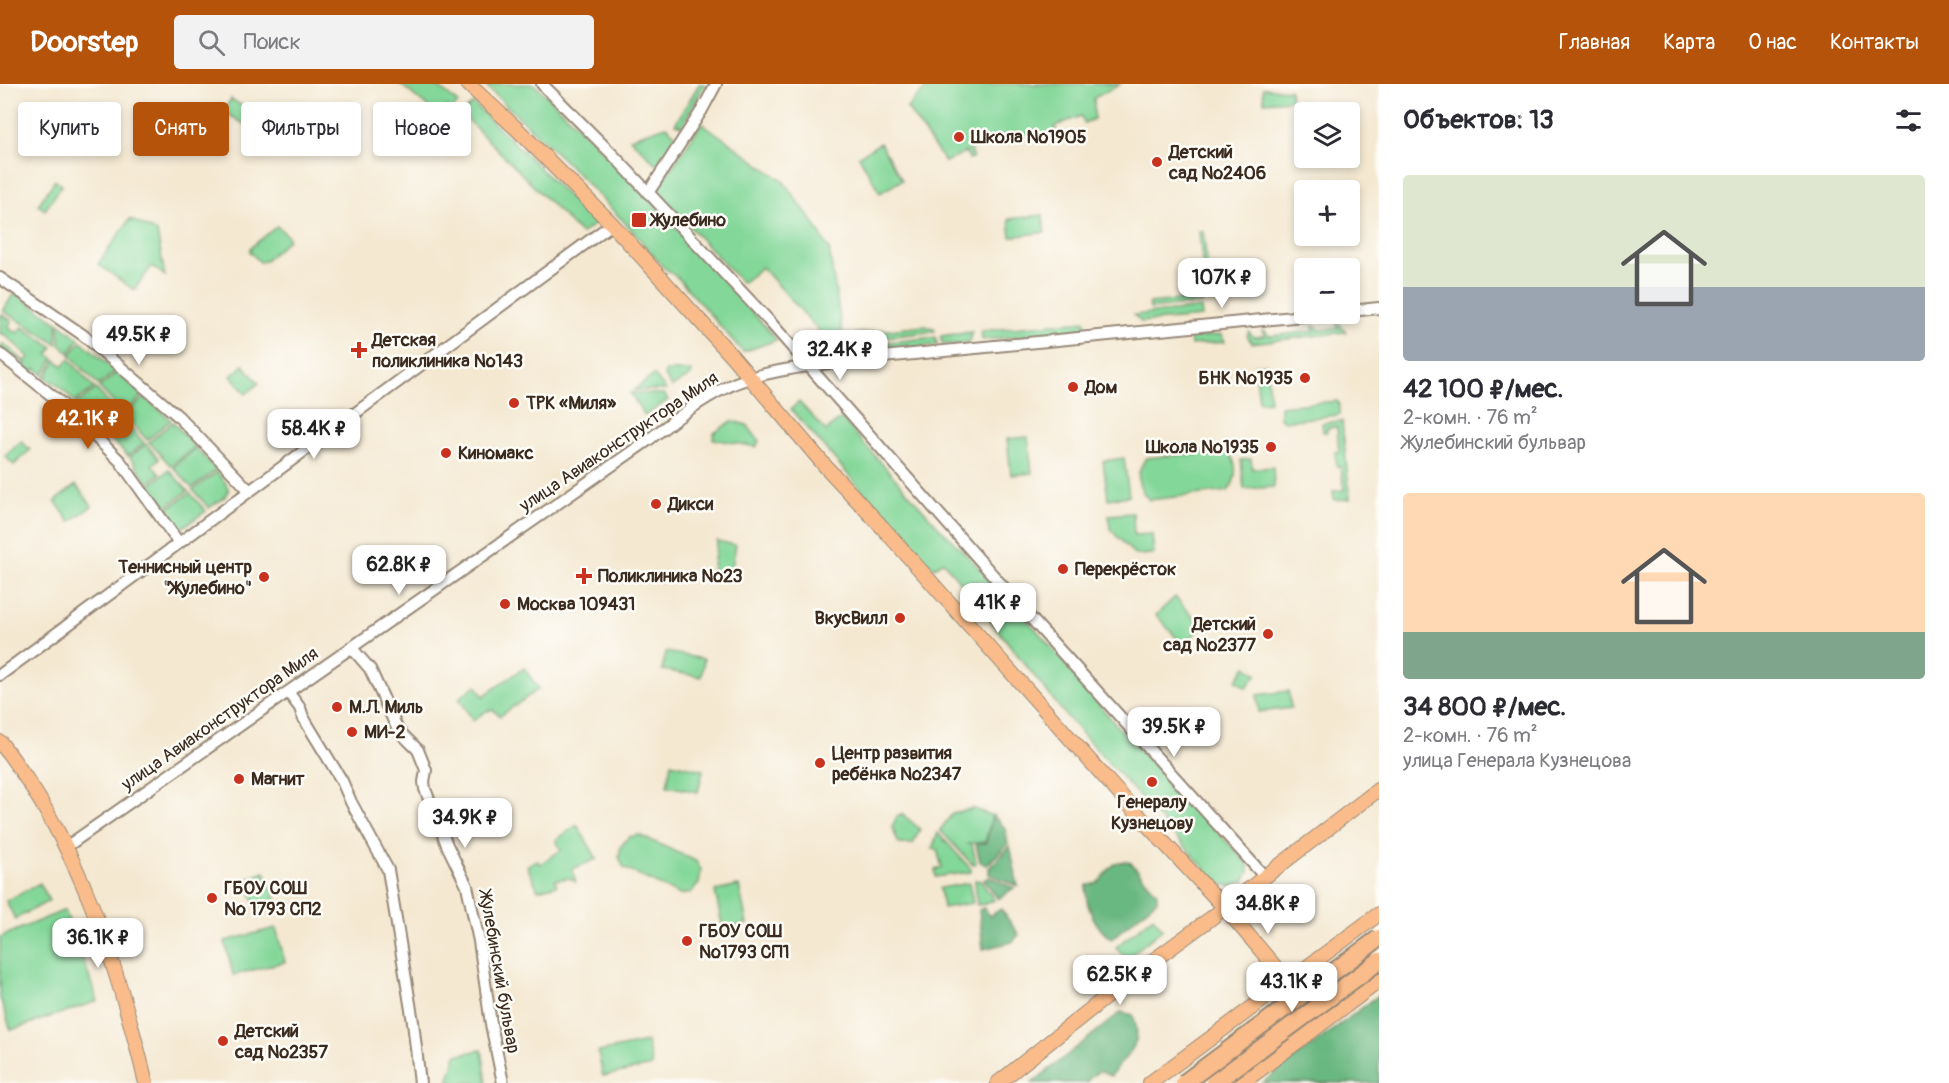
<!DOCTYPE html>
<html lang="ru">
<meta charset="utf-8">
<style>
body{margin:0;font-family:Pangolin,sans-serif;background:#f2f2f3;color:#2b2b33;height:100vh;display:flex;flex-direction:column;font-size:22px;white-space:nowrap}
*{box-sizing:border-box;margin:0}
p{font-size:20px;color:#7c7c81}
.icon{flex:none;width:33px;height:33px;fill:none;stroke:currentColor;stroke-width:2;stroke-linecap:round;stroke-linejoin:round}
.map{position:relative;flex:1;overflow:hidden}
.side{display:flex;flex-direction:column;background:#fff;width:570px}
.side>*{flex:none}
.hud{position:absolute;left:18px;top:18px;width:570px;height:54px;display:flex;gap:12px}
.controls{position:absolute;left:1294px;top:18px;display:grid;gap:12px}
.controls a{display:grid;place-items:center;width:66px;height:66px;border-radius:6px;background:#fff;box-shadow:0 3px 9px #0003;font-size:30px}
.price{position:absolute;translate:-50% -51px;padding:0 14px;border-radius:12px;background:#fff;color:#222;font-size:20px;line-height:39px;filter:drop-shadow(0 2px 3px #0008)}
.price::after{content:'';position:absolute;left:50%;top:36px;width:18px;height:14px;margin-left:-9px;background:inherit;clip-path:polygon(0 0,100% 0,50% 100%)}
.price.current{background:#b45309;color:#fff}
ul{padding:0;list-style:none}
li{display:grid;align-content:center;gap:12px;height:318px;padding:0 24px}
li span{display:grid;place-items:center;height:186px;border-radius:6px;color:#555}
li>.icon{margin-inline-start:auto}
span .icon{width:108px;height:108px;fill:#fffc;stroke-width:1}
li b{font-size:26px}
h2{display:flex;justify-content:space-between;align-items:center;height:72px;padding:0 24px;font-size:26px}
.chip{padding:0 21px;border-radius:6px;background:#fff;box-shadow:0 3px 9px #0003;font-size:21px;line-height:54px}
.chip.current{background:#b45309;color:#fff}
header{display:flex;align-items:center;gap:36px;box-sizing:border-box;height:84px;padding:0 30px;background:#b45309;color:#fff}
header strong{font-size:28px}
nav{display:flex;gap:33px;margin-inline-start:auto;font-size:21px}
.search{width:420px;height:54px;background:#f2f2f3;display:flex;align-items:center;gap:15px;box-sizing:border-box;padding:0 21px;border-radius:6px;color:#7c7c81;font-size:22px}
main{display:flex;flex:1;min-height:0}
.map>svg:first-child{display:block}
</style>
<header>
<strong>Doorstep</strong>
<div class="search"><svg class="icon" aria-label="search" viewBox="0 0 24 24"><circle cx="10" cy="10" r="6"/><path d="M15 15l6 6"/></svg>Поиск</div>
<nav><a>Главная</a><a>Карта</a><a>О нас</a><a>Контакты</a></nav>
</header>
<main>
<div class="map">
<svg width="1379" height="999" viewBox="0 0 1379 999">
<rect width="100%" height="100%" fill="#fdfcf7"/>
<filter id="ink" filterUnits="userSpaceOnUse"><feTurbulence type="fractalNoise" baseFrequency=".0167" numOctaves="2"/><feDisplacementMap in="SourceGraphic" scale="12" xChannelSelector="R" yChannelSelector="G"/><feConvolveMatrix kernelMatrix="1 2 1 2 8 2 1 2 1" color-interpolation-filters="sRGB"/></filter>
<filter id="wash" filterUnits="userSpaceOnUse"><feTurbulence type="fractalNoise" baseFrequency=".008" numOctaves="4" result="noise"/><feDisplacementMap in="SourceGraphic" scale="24" xChannelSelector="R" yChannelSelector="G"/><feGaussianBlur stdDeviation="1.35" result="paint"/><feColorMatrix in="noise" values="0 0 0 0 0 0 0 0 0 0 0 0 0 0 0 0 0 1.4 0 .05"/><feComposite in="paint" operator="in"/></filter>
<g filter="url(#wash)">
<rect width="100%" height="100%" fill="#f4e8d1"/>
<path fill="#83d799" stroke="#5f805c" stroke-width="1.5" d="M400,0H435L458,19L452,26L447,23L439,32Z
M484,0H534C620,80 699,168 777,256L743,268L679,195L663,183L630,144L568,80Z
M699,0H705L682,42L675,40Z
M930,0H1121L1094,14V35L1084,39L1081,32L1055,42L1056,47L1040,52L1037,46L1014,55L1010,50L970,65L973,74L969,75L966,68L945,78L907,24Z
M1263,4L1290,6L1291,16L1264,18Z
M231,15L252,28L245,41L223,27Z
M473,19L525,69L595,140L581,150L462,30Z
M702,39L783,97L813,138L829,165L843,254L828,257L762,183L742,199L656,107Z
M666,42L677,52L659,83L630,54Z
M880,59L902,96L880,109L859,72Z
M55,96L62,101L45,126L38,121Z
M1043,131L1045,148L1011,153L1009,135Z
M130,135L157,148L165,192L152,182L134,206L98,180Z
M277,142L288,152V156L265,177L260,178L250,168V164Z
M1199,147H1203L1211,212L1206,215Z
M14,209L57,238V260L3,227Z
M1202,214L1203,219L1150,225L1149,219Z
M1201,224L1202,233L1141,238L1134,231Z
M1,230L12,237L8,243L17,249L22,243L53,263L48,270L54,275L43,291L36,285L30,288L24,284L26,280L14,272L9,274L1,268L0,261L4,260L25,278L29,273L4,250H0Z
M1085,237L1086,245L982,256L981,247Z
M59,239L79,255L69,269L60,261Z
M1339,239L1346,248L1252,259L1247,252L1249,248L1253,253L1265,252L1262,247H1265L1269,252L1315,247L1312,242H1316L1320,246L1339,244L1336,240Z
M924,242L934,244L935,247L853,257L855,250Z
M972,248L970,257L962,260H943L940,252Z
M1221,251L1225,258L1191,261L1190,254Z
M936,253L937,261L854,269L853,262Z
M81,257L116,287L98,301L70,271Z
M69,275L94,304L75,318L59,302L45,293L56,276L63,282Z
M1266,280L1270,317L1259,318L1255,281Z
M243,281L259,299L246,310L231,292Z
M666,287H692L691,291L672,303L664,291Z
M117,289L143,311L124,330L99,303Z
M654,291L666,306H634Z
M96,305L144,359L128,372L83,327L77,330L71,324Z
M630,309L664,310L668,316L645,332Z
M145,313L171,336L147,356L125,331Z
M1337,317L1339,319L1340,329L1338,331L1284,337L1280,334V322Z
M799,318L826,347L841,334L937,441L991,496L1040,550L1117,642L1248,780L1249,788L1244,797L1232,802L1219,800L1067,633L943,477L934,484L899,449L791,325Z
M732,337L747,341L759,357L756,363L713,355L714,349Z
M1342,337L1350,415L1334,416L1333,407L1344,406L1341,383H1337L1335,368H1339L1337,343L1327,344V348H1323L1322,339Z
M173,338L195,363L171,382L149,358Z
M1028,353L1032,389L1011,391L1007,355Z
M21,357L30,366L14,381L5,372Z
M146,360L159,375L152,381L160,390L148,399L130,373Z
M196,364L216,386L192,404L173,383Z
M1227,366C1238,378 1238,395 1228,407L1149,416C1136,402 1135,390 1146,374Z
M1124,374L1129,412L1108,415L1103,377Z
M1251,375L1252,385L1273,383L1274,403L1244,405L1241,376Z
M169,386L188,407L166,423L150,401Z
M217,388C236,410 230,409 209,424L193,406Z
M76,401L92,422L70,438L55,417Z
M190,409L206,427L176,448L174,446L179,442L167,425Z
M1133,429L1134,451L1152,450L1154,470L1135,471L1110,445L1109,431Z
M717,457L736,461L729,497L711,494Z
M1175,513L1202,543L1183,561L1156,531Z
M666,568L704,575L701,593L662,586Z
M1246,582L1257,590L1246,604L1236,596Z
M524,584L539,605L500,632L493,626L486,627L473,637L459,614L476,601L483,612Z
M1289,607L1291,624L1259,628L1257,611Z
M671,679L703,686L698,708L667,702Z
M972,724L992,732L985,758L966,760H972L976,779L973,781L940,746L953,729L970,725L969,727Z
M902,730L920,745L913,760H899L892,743L897,732Z
M577,741L597,775L572,785L576,798L569,794L555,796L557,801L538,806L527,782L536,776L540,780L561,766L556,756Z
M938,749L971,785V788L936,793L935,786L942,783L937,766L932,765Z
M639,751L696,777L701,786L699,800L690,809L680,811L624,784L619,773L621,762L629,753Z
M265,788L279,822L259,830L245,796Z
M975,796L981,797L994,816L986,820L977,821Z
M40,799L49,817L15,835L6,817Z
M969,799L973,819L943,824L940,804Z
M739,802L747,840L723,845L715,807Z
M65,826L98,917L11,946L0,914V853Z
M1153,833L1163,845L1126,875L1116,863Z
M276,844L285,878L233,891L225,857Z
M647,958L652,982L603,992L598,968Z
M482,966L487,999H448L456,971Z"/>
<path fill="#6ab881" stroke="#527150" stroke-width="1.5" d="M993,731L1005,744L1008,760L987,781L980,778L976,760L986,759Z
M1010,762L1018,802L989,790V784Z
M1125,777L1131,779L1157,809V816L1111,855C1096,844 1083,820 1087,801C1105,800 1103,787 1115,780C1118,779 1122,778 1125,777Z
M989,793L1014,804L998,815L984,796Z
M984,824L990,832L1001,825L1019,851L1012,858L983,865L979,826Z
M1379,911V999H1262Z
M1121,928L1133,931C1144,964 1129,966 1111,992L1099,987L1089,995L1087,999H1032Z"/>
</g>
<g filter="url(#ink)">
<g fill="none" stroke-linecap="round" stroke-linejoin="round">
<g stroke="#988978" stroke-width="14">
<path id="minor" d="M542,0L614,72L770,238L1028,531L1265,793
M648,109L702,26L716,0
M0,194L83,251L178,332L249,406
M1350,227L1379,224
M0,270L61,319L120,377L179,459
M351,563L370,585L398,646L418,666L426,686L424,698L425,705L447,761L467,802L479,857L491,940L503,999
M0,591L612,140
M288,608L300,624L303,633L342,697L351,718L388,786L413,938L420,999
M66,763L647,357C672,338 698,317 727,303C758,287 817,281 852,276L1324,230"/>
</g>
<g stroke="#988978" stroke-width="16">
<path id="major" d="M468,0L518,46L612,140L731,271L826,383L883,444L1140,733L1225,824L1323,939
M0,658C79,759 116,877 146,999
M998,999L1135,890L1210,835L1379,705
M1150,999L1379,830
M1242,999L1379,897"/>
</g>
<use href="#minor" stroke="#fff" stroke-width="10"/>
<use href="#major" stroke="#f9bc8a" stroke-width="14"/>
<g stroke="#988978" stroke-width="20" stroke-linecap="butt">
<path id="highway-bridge" d="M1184,999L1379,854
M1214,999L1379,877"/>
</g>
<use href="#highway-bridge" stroke="#f9bc8a" stroke-width="16"/>
</g>
</g>
<g fill="#c8321e" stroke="#fdfcf7" stroke-width="2">
<circle cx="959" cy="53" r="6"/>
<circle cx="1157" cy="78" r="6"/>
<rect x="631" y="128" width="16" height="16" rx="3"/>
<path d="M356 257h6v6h6v6h-6v6h-6v-6h-6v-6h6z"/>
<circle cx="1305" cy="294" r="6"/>
<circle cx="1073" cy="303" r="6"/>
<circle cx="514" cy="319" r="6"/>
<circle cx="1271" cy="363" r="6"/>
<circle cx="446" cy="369" r="6"/>
<circle cx="656" cy="420" r="6"/>
<circle cx="1063" cy="485" r="6"/>
<path d="M581 483h6v6h6v6h-6v6h-6v-6h-6v-6h6z"/>
<circle cx="264" cy="493" r="6"/>
<circle cx="505" cy="520" r="6"/>
<circle cx="900" cy="534" r="6"/>
<circle cx="1268" cy="550" r="6"/>
<circle cx="337" cy="623" r="6"/>
<circle cx="352" cy="648" r="6"/>
<circle cx="820" cy="679" r="6"/>
<circle cx="239" cy="695" r="6"/>
<circle cx="1152" cy="698" r="6"/>
<circle cx="212" cy="814" r="6"/>
<circle cx="687" cy="857" r="6"/>
<circle cx="223" cy="957" r="6"/>
</g>
<g text-anchor="middle" dominant-baseline="central" stroke-width="5" stroke-linejoin="round" paint-order="stroke">
<g font-size="18" font-weight="bold" fill="#3b2a1e" stroke="#fdfcf7" text-anchor="start">
<text x="971" y="53">Школа №1905</text>
<text x="1169" y="68">Детский<tspan x="1169" dy="21">сад №2406</tspan></text>
<text x="652" y="136">Жулебино</text>
<text x="372" y="256">Детская<tspan x="372" dy="21">поликлиника №143</tspan></text>
<text x="1293" y="294" text-anchor="end">БНК №1935</text>
<text x="1085" y="303">Дом</text>
<text x="526" y="319">ТРК «Миля»</text>
<text x="1259" y="363" text-anchor="end">Школа №1935</text>
<text x="458" y="369">Киномакс</text>
<text x="668" y="420">Дикси</text>
<text x="252" y="483" text-anchor="end">Теннисный центр<tspan x="252" dy="21">"Жулебино"</tspan></text>
<text x="1075" y="485">Перекрёсток</text>
<text x="598" y="492">Поликлиника №23</text>
<text x="517" y="520">Москва 109431</text>
<text x="888" y="534" text-anchor="end">ВкусВилл</text>
<text x="1256" y="540" text-anchor="end">Детский<tspan x="1256" dy="21">сад №2377</tspan></text>
<text x="349" y="623">М.Л. Миль</text>
<text x="364" y="648">МИ-2</text>
<text x="832" y="669">Центр развития<tspan x="832" dy="21">ребёнка №2347</tspan></text>
<text x="251" y="695">Магнит</text>
<text x="1152" y="718" text-anchor="middle">Генералу<tspan x="1152" dy="21">Кузнецову</tspan></text>
<text x="224" y="804">ГБОУ СОШ<tspan x="224" dy="21">№ 1793 СП2</tspan></text>
<text x="699" y="847">ГБОУ СОШ<tspan x="699" dy="21">№1793 СП1</tspan></text>
<text x="235" y="947">Детский<tspan x="235" dy="21">сад №2357</tspan></text>
</g>
<g font-size="18" fill="#3b2a1e" stroke="#fdfcf7">
<text transform="translate(619 358) rotate(-34)">улица Авиаконструктора Миля</text>
<text transform="translate(220 635) rotate(-35)">улица Авиаконструктора Миля</text>
<text transform="translate(499 888) rotate(80)">Жулебинский бульвар</text>
</g>
</g>
</svg>
<div class="controls">
<a><svg class="icon" aria-label="layers" viewBox="0 0 24 24"><path d="M12 4l9 5-9 5-9-5zM3 14l9 5 9-5"/></svg></a>
<a>+</a>
<a>−</a>
</div>
<b class="price" style="left:1222px;top:225px">107K ₽</b>
<b class="price" style="left:139px;top:282px">49.5K ₽</b>
<b class="price" style="left:840px;top:297px">32.4K ₽</b>
<b class="price current" style="left:88px;top:366px">42.1K ₽</b>
<b class="price" style="left:314px;top:376px">58.4K ₽</b>
<b class="price" style="left:399px;top:512px">62.8K ₽</b>
<b class="price" style="left:998px;top:550px">41K ₽</b>
<b class="price" style="left:1174px;top:674px">39.5K ₽</b>
<b class="price" style="left:465px;top:765px">34.9K ₽</b>
<b class="price" style="left:1268px;top:851px">34.8K ₽</b>
<b class="price" style="left:98px;top:885px">36.1K ₽</b>
<b class="price" style="left:1120px;top:922px">62.5K ₽</b>
<b class="price" style="left:1292px;top:929px">43.1K ₽</b>
<div class="hud">
<a class="chip">Купить</a>
<a class="chip current">Снять</a>
<a class="chip">Фильтры</a>
<a class="chip">Новое</a>
</div>
</div>
<section class="side">
<h2>Объектов: 13<svg class="icon" aria-label="filters" viewBox="0 0 24 24"><path d="M4 7h16M4 17h16"/><circle cx="9" cy="7" r="2"/><circle cx="15" cy="17" r="2"/></svg></h2>
<ul>
<li><span style="background:linear-gradient(#dfe7d0 60%,#9aa5b1 0)"><svg class="icon" aria-label="home" viewBox="0 0 24 24"><path d="M3 11l9-7 9 7M6 9v11h12V9"/></svg></span><div><b>42 100 ₽/мес.</b><p>2-комн. · 76 m²</p><p>Жулебинский бульвар</p></div></li>
<li><span style="background:linear-gradient(#ffd9b3 75%,#7fa58c 0)"><svg class="icon" aria-label="home" viewBox="0 0 24 24"><path d="M3 11l9-7 9 7M6 9v11h12V9"/></svg></span><div><b>34 800 ₽/мес.</b><p>2-комн. · 76 m²</p><p>улица Генерала Кузнецова</p></div></li>
</ul>
</section>
</main>
